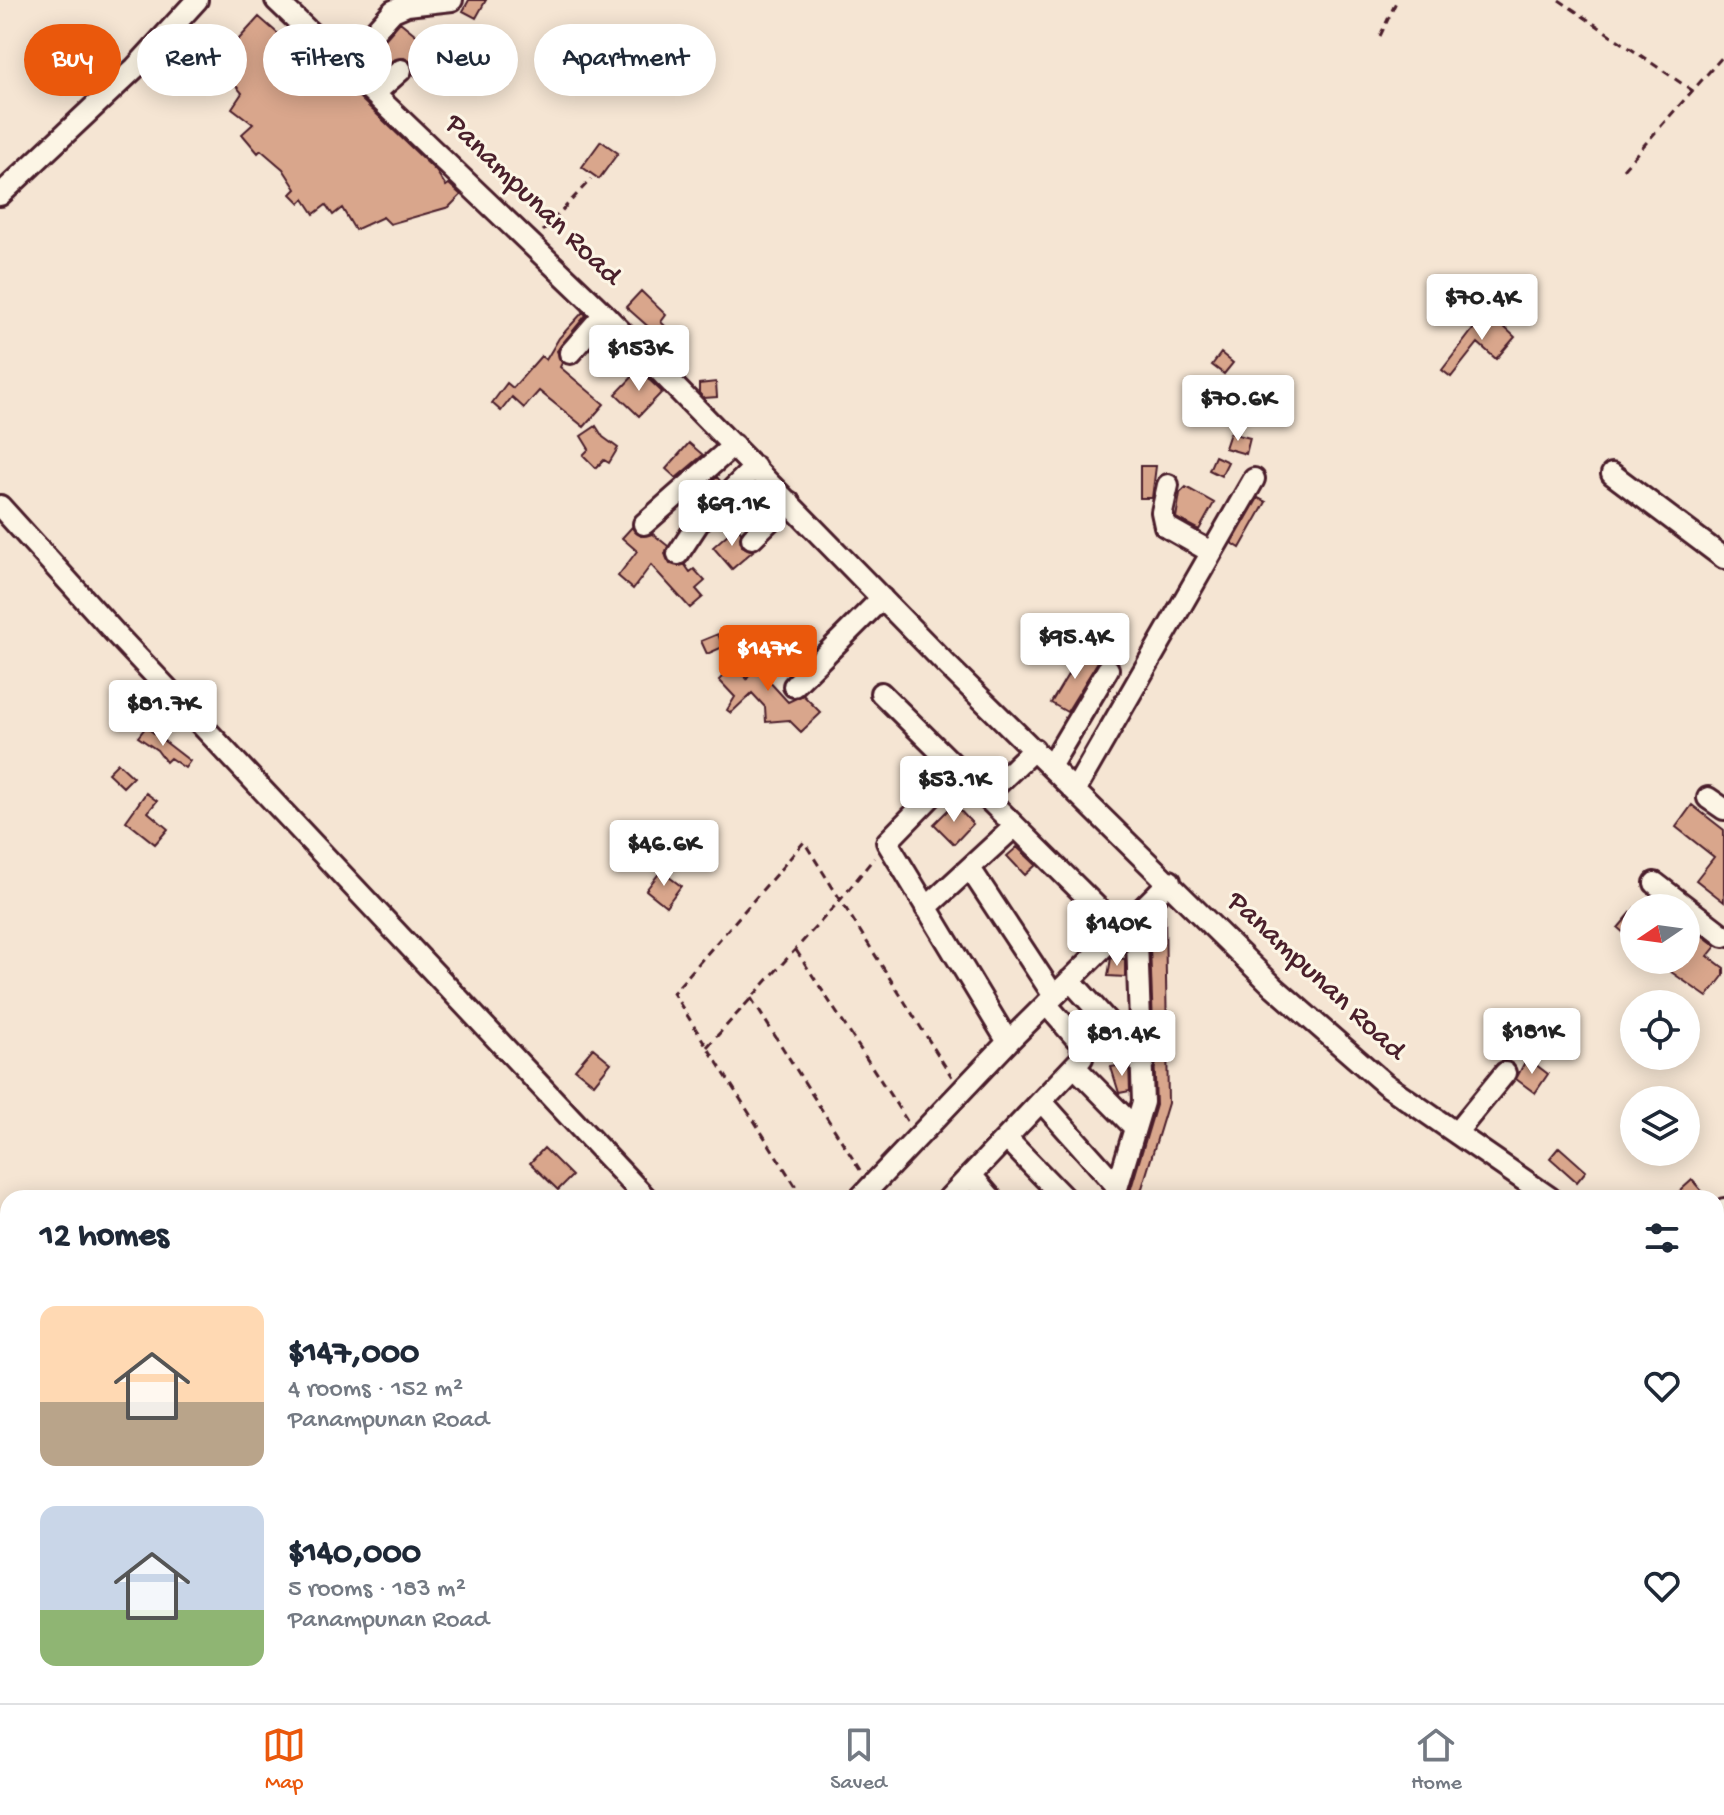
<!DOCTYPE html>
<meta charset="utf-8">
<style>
body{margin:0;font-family:"Gochi Hand",sans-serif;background:#f2f2f3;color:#1f2937;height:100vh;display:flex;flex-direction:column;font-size:30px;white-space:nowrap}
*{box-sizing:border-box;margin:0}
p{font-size:26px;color:#747a83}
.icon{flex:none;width:44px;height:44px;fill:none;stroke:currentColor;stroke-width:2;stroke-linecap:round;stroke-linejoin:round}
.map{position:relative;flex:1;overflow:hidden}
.panel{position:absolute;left:0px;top:1190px;width:1724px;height:514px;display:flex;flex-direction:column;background:#fff;border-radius:24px 24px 0 0;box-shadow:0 4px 20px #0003}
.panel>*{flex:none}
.hud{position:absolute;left:24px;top:24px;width:800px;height:72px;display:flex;gap:16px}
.needle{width:52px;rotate:257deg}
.buttons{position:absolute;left:1620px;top:894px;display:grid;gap:16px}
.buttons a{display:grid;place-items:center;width:80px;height:80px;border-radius:50%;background:#fff;box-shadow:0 4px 20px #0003;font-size:40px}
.price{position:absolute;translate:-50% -68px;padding:0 18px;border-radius:8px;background:#fff;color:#222;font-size:26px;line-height:52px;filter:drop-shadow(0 2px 4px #0008)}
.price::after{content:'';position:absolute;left:50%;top:48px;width:24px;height:18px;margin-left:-12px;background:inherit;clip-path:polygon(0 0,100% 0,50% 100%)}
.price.current{background:#ea580c;color:#fff}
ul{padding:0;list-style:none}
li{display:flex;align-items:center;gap:24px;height:200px;padding:0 40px}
li span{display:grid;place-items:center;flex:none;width:224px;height:160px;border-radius:16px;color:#555}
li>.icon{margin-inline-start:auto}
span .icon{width:96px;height:96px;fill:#fffc;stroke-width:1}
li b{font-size:34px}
h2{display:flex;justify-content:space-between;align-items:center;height:96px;padding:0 40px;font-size:34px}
.chip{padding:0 28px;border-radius:36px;background:#fff;box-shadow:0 4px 20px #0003;font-size:28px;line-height:72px}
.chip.current{background:#ea580c;color:#fff}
.tab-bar{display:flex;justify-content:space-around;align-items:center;height:112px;border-top:2px solid #e0e1e3;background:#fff;font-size:22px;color:#747a83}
.tab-bar a{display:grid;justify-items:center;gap:4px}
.tab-bar .current{color:#ea580c}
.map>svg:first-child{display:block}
</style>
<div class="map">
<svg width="1724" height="1703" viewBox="0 0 1724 1703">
<rect width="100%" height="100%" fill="#f5e5d3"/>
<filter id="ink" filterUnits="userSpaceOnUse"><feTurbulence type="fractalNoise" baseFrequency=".0125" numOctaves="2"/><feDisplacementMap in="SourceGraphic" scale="16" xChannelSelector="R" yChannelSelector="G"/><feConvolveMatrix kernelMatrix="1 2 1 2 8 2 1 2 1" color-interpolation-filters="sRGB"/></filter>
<g filter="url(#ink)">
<path fill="#d9a68c" stroke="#4a1f2b" stroke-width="2" d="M469,0H486L476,18L463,11Z
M259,17L307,59L312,52L436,171L446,186L449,184L461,195L449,207L390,224L383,217L355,230L342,208L333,215L326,205L314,214L304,199L300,203L291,194L296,189L283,169L261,150L258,153L242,134L253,124L232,108L242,93L217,63Z
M400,22L452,64L434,89L413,74L411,62L404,58L393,60L374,76L369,71L379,57L373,53Z
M601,141L618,153L599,179L582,167Z
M641,291L666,315L661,322L686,347L681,353L676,350L671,355L658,342L661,338L626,307Z
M1487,311L1515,337L1496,359L1478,343L1451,377L1442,370Z
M583,312L586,315L557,351L562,363L560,367L604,404L584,427L539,391L524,408L512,397L501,411L492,403L507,383L513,388L541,356L546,360L559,338Z
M1221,353L1233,363L1224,374L1212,365Z
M639,370L662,392L639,416L616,394Z
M716,382L717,397L704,398L699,393V384Z
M596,426L603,437L618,448L609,463L604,460L596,468L583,455L589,449L581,436Z
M1230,433L1250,438L1246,454L1225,448Z
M689,443L703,455L676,478L666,469Z
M1215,456L1228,462L1221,476L1209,470Z
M1140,466H1156L1152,498H1140Z
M717,477L721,482L701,501L696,496Z
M1186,487L1214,503L1199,530L1176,518L1180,493Z
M1258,498L1266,502L1240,548L1232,543Z
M737,526L741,532L742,546L753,551L732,569L713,547Z
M632,527L641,536L653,534L668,546L665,554L670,564L685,565L690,572L694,569L705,581L696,589L703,597L690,608L651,565L633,589L618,576L637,551L622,538Z
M718,634L723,647L707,654L701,641Z
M766,646L780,652L767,679L788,702L803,695L821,713L801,732L789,720L766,722L765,707L752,693L731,713L727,710L735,697L719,680L734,665L747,679Z
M1082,651L1099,660L1067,712L1051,703Z
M146,727L190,761L185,768L170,758L166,762L157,750L138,737Z
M118,763L133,777L123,787L108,773Z
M146,793L157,801L148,812L168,829L155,844L126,821Z
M954,804L973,824L954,844L934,824Z
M1692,805L1724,830V902L1696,880L1714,857L1676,827Z
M1017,847L1036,865L1025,875L1007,856Z
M661,871L681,886L666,906L646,890Z
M1634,909V942L1618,928Z
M1165,915L1168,1103L1139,1198H1128L1156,1105L1149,920L1154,916Z
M1686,923L1716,946L1708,956L1724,968V975L1707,997L1654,960H1686Z
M1111,958L1125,959V977L1108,976Z
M593,1048L611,1063L594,1084L575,1069Z
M1527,1058L1548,1074L1535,1093L1516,1079Z
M1129,1064L1130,1091L1119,1093L1111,1067Z
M1559,1147L1586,1171L1577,1182L1550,1158Z
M544,1148L572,1176L558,1190L530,1163Z
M1692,1180L1708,1198H1672Z"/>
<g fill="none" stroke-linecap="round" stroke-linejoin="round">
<g stroke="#4a1f2b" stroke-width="26">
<path id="minor" d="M276,0L604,314L946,664L1274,987L1385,1084L1550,1198
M345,64L393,11L407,5L452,0
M375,93L401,70
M0,195L135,68L197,0
M570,353L604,314
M1612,474L1724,558
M1168,485L1162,512L1165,526L1211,552
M0,506L116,634L646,1198
M644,524L734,445
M752,538L789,502
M678,554L699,522L755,467
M794,686L882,598
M881,693L1120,930
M1051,765L1108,669
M957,770L887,842L1008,1042
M1075,790L1254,479
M984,797L1034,749
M1708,798L1724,809
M971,870L1054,996
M1655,883L1724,936
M926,908L1014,827
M1070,980L1144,1062
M1075,1067L1135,1128
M1042,1102L1117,1186
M1456,1133L1505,1073
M1006,1138L1064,1198
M971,1175L991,1198
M860,1198L1008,1042L1170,881
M949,1198L1082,1058V1045L1046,1004
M1114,1198L1143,1102L1136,914
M1716,1215L1724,1209
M1716,1311L1724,1316
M1049,1696L1055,1703
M884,1703L889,1696"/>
</g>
<path stroke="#4a1f2b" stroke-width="3" stroke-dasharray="8 6" stroke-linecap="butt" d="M1559,0L1693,91
M1380,36L1397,0
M1623,169L1724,55
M543,231L591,179
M796,950L907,1121
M751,998L860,1170
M707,1047L841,899L874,858
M803,1198L673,993L804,842L952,1077"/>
<use href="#minor" stroke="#fcf5e5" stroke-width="20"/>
</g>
</g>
<g text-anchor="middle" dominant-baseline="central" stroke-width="6" stroke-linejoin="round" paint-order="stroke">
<g font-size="30" fill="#4a1f2b" stroke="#fcf5e5">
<text transform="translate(532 201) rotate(44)">Panampunan Road</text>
<text transform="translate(1315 977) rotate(43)">Panampunan Road</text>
</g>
</g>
</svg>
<div class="buttons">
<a><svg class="needle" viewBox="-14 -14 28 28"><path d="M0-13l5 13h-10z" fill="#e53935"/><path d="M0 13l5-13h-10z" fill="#747a83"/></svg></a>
<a><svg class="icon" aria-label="locate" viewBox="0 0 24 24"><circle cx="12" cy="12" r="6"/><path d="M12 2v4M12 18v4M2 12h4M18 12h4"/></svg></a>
<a><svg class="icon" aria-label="layers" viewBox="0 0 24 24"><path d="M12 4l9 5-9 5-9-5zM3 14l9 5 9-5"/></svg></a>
</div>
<b class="price" style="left:1482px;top:342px">$70.4K</b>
<b class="price" style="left:639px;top:393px">$153K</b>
<b class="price" style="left:1238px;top:443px">$70.6K</b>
<b class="price" style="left:732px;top:548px">$69.1K</b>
<b class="price" style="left:1075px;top:681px">$95.4K</b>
<b class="price current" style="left:768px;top:693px">$147K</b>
<b class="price" style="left:163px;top:748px">$81.7K</b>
<b class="price" style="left:954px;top:824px">$53.1K</b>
<b class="price" style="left:664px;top:888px">$46.6K</b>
<b class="price" style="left:1117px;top:968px">$140K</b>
<b class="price" style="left:1532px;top:1076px">$181K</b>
<b class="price" style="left:1122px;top:1078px">$81.4K</b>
<div class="hud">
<a class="chip current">Buy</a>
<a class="chip">Rent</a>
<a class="chip">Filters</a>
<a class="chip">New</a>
<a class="chip">Apartment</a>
</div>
<section class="panel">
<h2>12 homes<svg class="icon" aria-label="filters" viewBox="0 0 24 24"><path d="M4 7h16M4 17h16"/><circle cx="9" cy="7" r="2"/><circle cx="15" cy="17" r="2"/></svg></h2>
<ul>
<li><span style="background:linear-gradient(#ffd9b3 60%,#b9a48a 0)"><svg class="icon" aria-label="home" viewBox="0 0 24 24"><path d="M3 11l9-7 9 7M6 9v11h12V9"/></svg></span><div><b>$147,000</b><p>4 rooms · 152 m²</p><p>Panampunan Road</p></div><svg class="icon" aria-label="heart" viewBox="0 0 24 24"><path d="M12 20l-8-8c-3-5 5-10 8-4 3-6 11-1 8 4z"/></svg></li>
<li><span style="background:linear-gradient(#c9d6e8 65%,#8fb573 0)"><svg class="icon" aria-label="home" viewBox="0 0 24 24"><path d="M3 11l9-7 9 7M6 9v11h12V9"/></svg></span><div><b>$140,000</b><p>5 rooms · 183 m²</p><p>Panampunan Road</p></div><svg class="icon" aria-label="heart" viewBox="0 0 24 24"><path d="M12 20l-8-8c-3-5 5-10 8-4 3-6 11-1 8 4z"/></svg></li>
</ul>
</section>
</div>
<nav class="tab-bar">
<a class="current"><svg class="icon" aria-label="map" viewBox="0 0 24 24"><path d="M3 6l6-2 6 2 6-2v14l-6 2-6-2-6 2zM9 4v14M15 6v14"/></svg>Map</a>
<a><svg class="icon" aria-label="saved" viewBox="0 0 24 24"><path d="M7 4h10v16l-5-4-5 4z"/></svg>Saved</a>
<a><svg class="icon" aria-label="home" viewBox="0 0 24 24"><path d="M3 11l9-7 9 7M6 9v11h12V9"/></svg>Home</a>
</nav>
